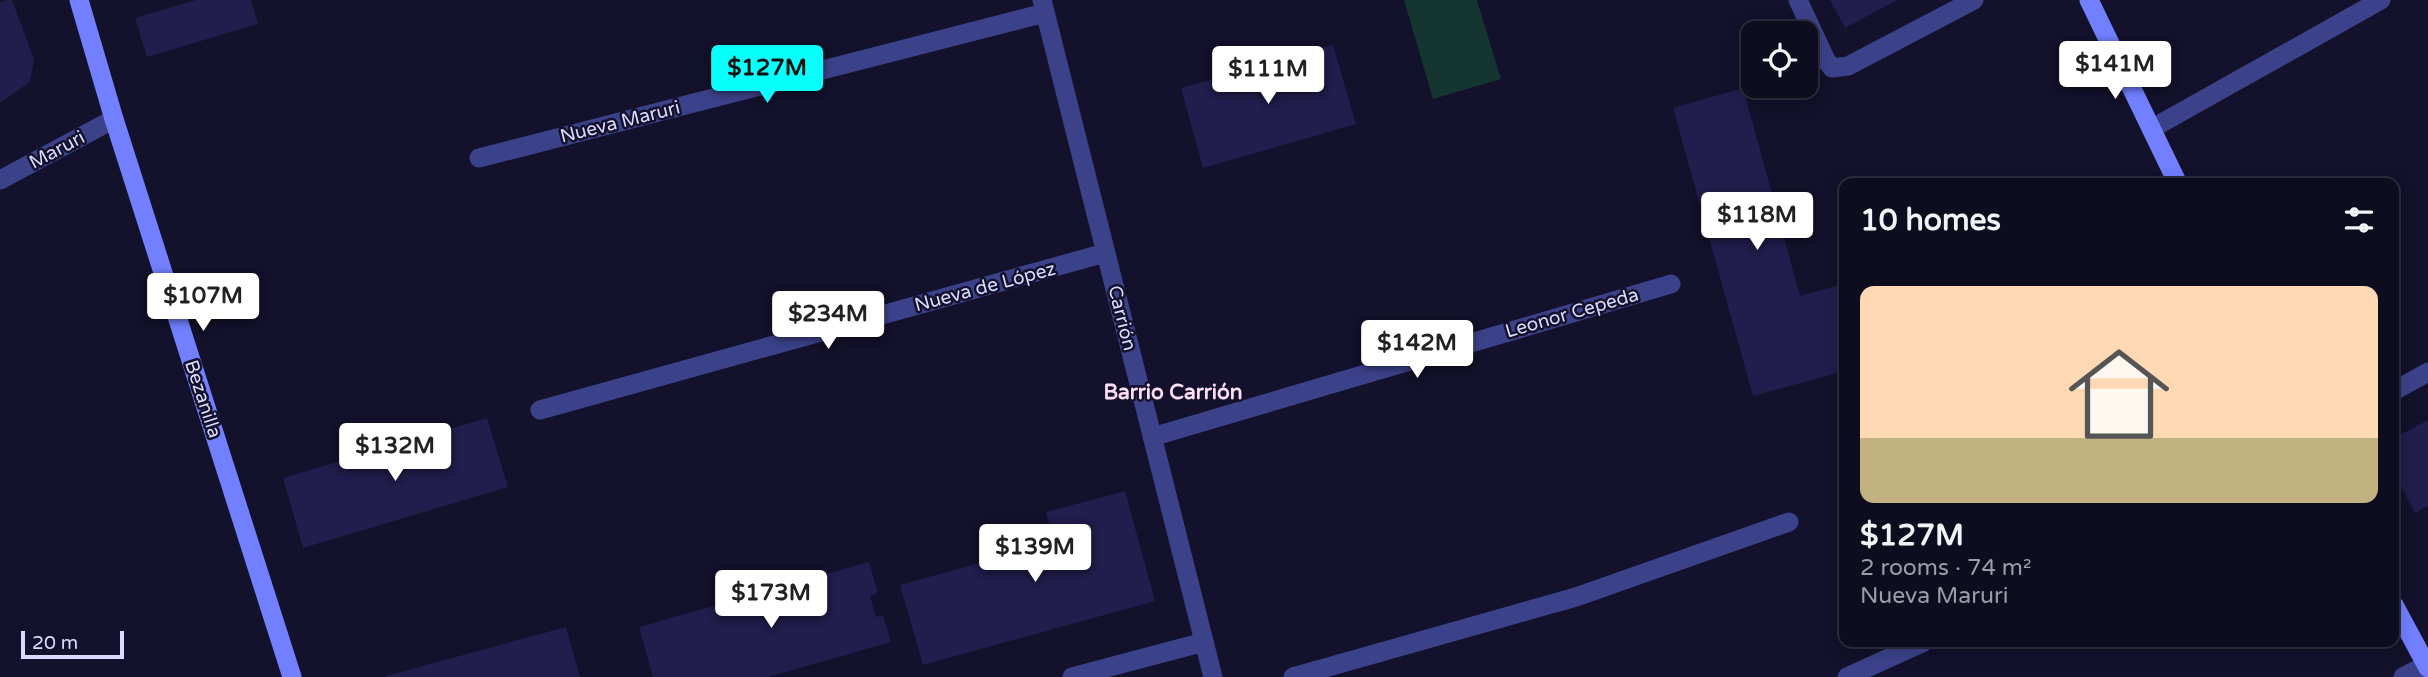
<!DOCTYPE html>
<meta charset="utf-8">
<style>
body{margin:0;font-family:"Varela Round",sans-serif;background:#171629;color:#f1f3f6;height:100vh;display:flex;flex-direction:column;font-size:26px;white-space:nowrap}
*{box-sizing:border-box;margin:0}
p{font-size:23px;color:#9b9ca5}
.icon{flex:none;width:38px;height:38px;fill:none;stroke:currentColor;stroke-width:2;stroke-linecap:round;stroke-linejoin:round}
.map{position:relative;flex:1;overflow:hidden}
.panel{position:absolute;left:1839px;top:178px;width:560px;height:469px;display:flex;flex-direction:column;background:#0e0d20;border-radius:14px;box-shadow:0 4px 18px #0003,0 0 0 2px #2e2d3e}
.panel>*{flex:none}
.buttons{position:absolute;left:1741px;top:21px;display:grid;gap:14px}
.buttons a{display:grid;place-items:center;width:77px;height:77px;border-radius:14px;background:#0e0d20;box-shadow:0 4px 18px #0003,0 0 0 2px #2e2d3e;font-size:35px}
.scale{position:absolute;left:21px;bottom:18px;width:103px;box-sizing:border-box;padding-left:7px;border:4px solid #dbdbff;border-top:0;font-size:19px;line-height:24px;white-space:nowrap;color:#dbdbff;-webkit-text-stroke:5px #13112b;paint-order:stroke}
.price{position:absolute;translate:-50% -60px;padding:0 16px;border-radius:7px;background:#fff;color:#222;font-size:23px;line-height:46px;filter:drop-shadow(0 2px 4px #0008)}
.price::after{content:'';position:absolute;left:50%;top:42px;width:21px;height:16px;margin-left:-10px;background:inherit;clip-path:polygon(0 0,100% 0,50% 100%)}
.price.current{background:#07fffc;color:#111}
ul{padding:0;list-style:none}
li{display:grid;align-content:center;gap:14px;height:371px;padding:0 21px}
li span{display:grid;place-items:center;height:217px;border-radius:14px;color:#555}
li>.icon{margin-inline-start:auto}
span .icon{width:126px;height:126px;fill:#fffc;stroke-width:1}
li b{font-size:30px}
h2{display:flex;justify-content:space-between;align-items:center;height:84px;padding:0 21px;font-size:30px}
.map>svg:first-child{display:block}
</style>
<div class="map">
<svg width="2428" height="677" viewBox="0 0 2428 677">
<rect width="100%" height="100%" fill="#13112b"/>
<path fill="#143530" d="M1404,0H1477L1501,79L1433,99Z"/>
<path fill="#211d4c" d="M6,0H12L34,59L30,82L0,103V2Z
M196,0H251L258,24L147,57L135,18Z
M1830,0H1897L1845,28Z
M1333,45L1356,124L1203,168L1181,88Z
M1743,88L1800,296L1840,285L1844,302V371L1753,396L1673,108Z
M487,418L508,487L303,548L283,478Z
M2428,420V506L2415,513L2394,473V445L2398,436Z
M1125,491L1155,601L923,665L900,585L1054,542L1046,512Z
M869,562L878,593L870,596L876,617L883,615L891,642L768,677H653L639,627Z
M566,627L580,677H386V676Z"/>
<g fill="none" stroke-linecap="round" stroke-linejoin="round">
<path stroke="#3c428a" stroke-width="19" d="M1798,0L1826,60L1832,68L1848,66L1974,0
M1072,677L1204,642
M1293,677L1576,597L1789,522
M2403,677L2426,665"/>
<path stroke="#3c428a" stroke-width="19" d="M1042,0L1213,677
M2151,129L2381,0
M479,158L1045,13
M0,180L114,119
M540,410L1105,253
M1152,437L1671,284"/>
<path stroke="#3c428a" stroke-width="19" d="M2394,391L2428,372
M1847,677L1924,642"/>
<path stroke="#727fff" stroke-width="19" d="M79,0L114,119L292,677
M2089,0L2178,184
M2394,605L2428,668"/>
</g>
<g text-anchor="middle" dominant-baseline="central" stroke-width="5" stroke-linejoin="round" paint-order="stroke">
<g font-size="19" fill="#dbdbff" stroke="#13112b">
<text transform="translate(620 122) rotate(-14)">Nueva Maruri</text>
<text transform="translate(57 150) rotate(-28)">Maruri</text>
<text transform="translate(985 287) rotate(-15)">Nueva de López</text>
<text transform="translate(1572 313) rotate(-16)">Leonor Cepeda</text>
<text transform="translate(1122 318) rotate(76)">Carrión</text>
<text transform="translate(203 399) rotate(72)">Bezanilla</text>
</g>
<g font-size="21" font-weight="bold" fill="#ffddf7" stroke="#13112b">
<text x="1173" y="392">Barrio Carrión</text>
</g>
</g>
</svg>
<div class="buttons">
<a><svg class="icon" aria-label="locate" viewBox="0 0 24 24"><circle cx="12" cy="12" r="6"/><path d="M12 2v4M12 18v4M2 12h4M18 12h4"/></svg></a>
</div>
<div class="scale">20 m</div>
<b class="price" style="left:2115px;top:101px">$141M</b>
<b class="price current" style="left:767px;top:105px">$127M</b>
<b class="price" style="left:1268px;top:106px">$111M</b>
<b class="price" style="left:1757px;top:252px">$118M</b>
<b class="price" style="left:203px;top:333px">$107M</b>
<b class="price" style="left:828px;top:351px">$234M</b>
<b class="price" style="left:1417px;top:380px">$142M</b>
<b class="price" style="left:395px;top:483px">$132M</b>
<b class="price" style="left:1035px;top:584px">$139M</b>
<b class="price" style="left:771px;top:630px">$173M</b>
<section class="panel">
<h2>10 homes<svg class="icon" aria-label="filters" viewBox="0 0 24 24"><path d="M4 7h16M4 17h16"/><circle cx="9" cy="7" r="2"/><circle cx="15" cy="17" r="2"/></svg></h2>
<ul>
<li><span style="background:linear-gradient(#ffd9b3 70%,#c2b280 0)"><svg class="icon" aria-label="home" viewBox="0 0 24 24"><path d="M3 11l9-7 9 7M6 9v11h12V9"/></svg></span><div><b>$127M</b><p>2 rooms · 74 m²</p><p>Nueva Maruri</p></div></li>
</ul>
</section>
</div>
